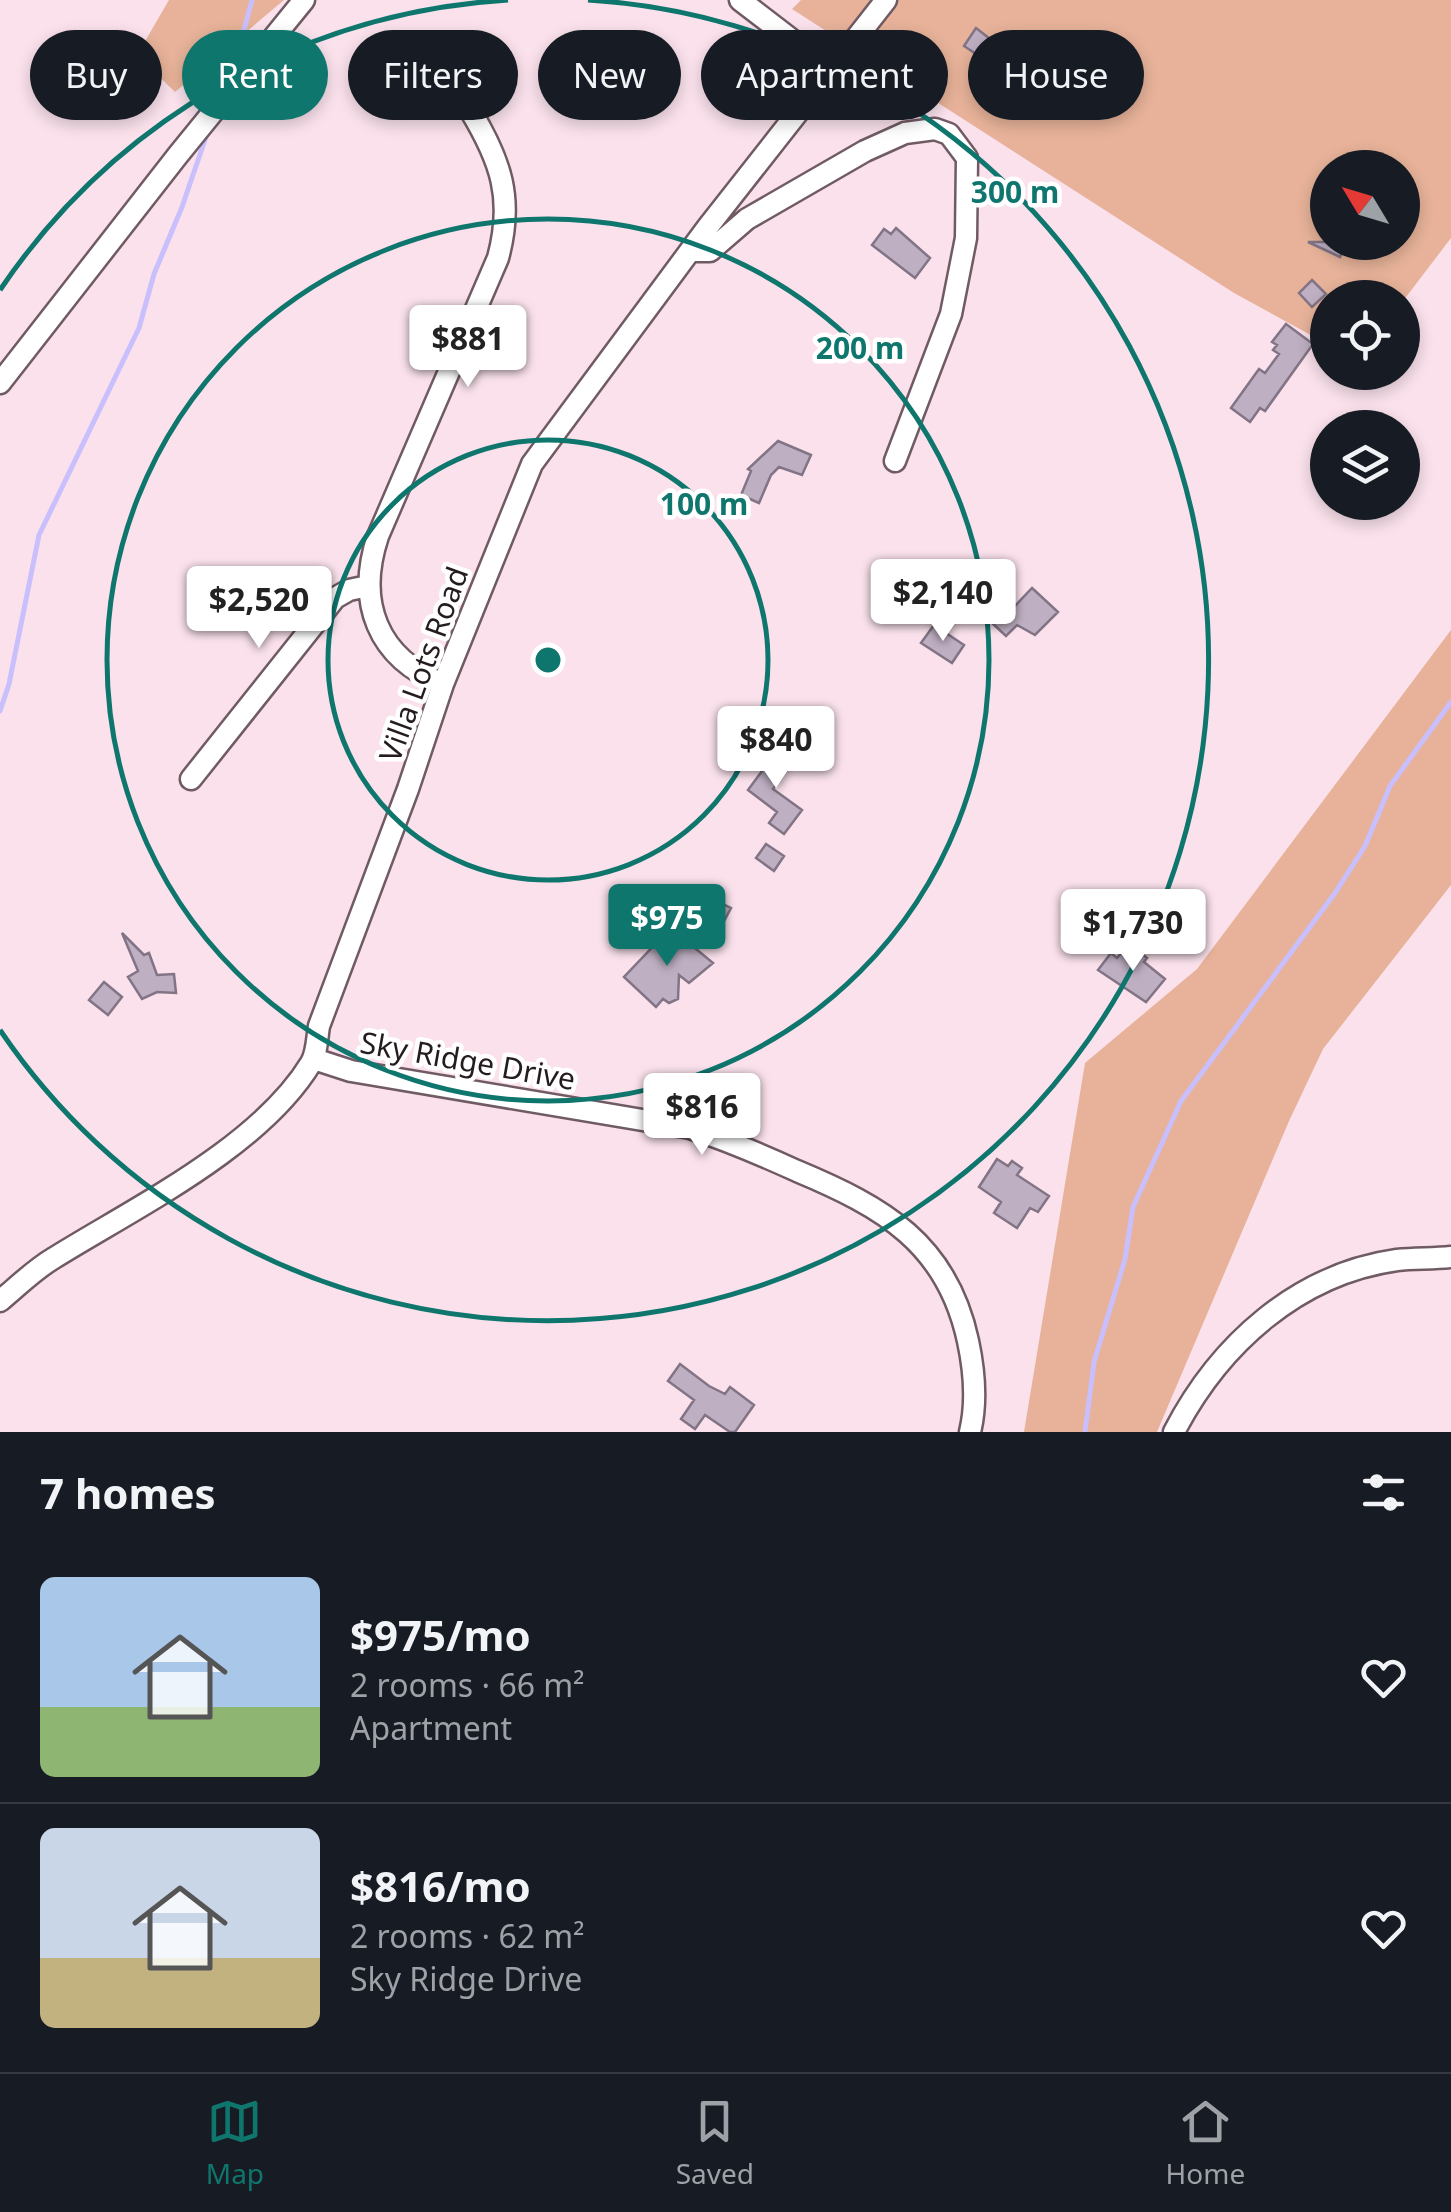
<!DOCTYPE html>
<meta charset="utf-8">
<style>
body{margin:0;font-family:"Noto Sans",sans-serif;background:#20242c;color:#f1f3f6;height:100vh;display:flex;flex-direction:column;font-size:38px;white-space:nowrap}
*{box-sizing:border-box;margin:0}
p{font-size:32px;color:#9ea1a6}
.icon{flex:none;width:55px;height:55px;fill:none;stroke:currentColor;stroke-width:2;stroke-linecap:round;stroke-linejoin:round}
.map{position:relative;height:1432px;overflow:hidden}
.side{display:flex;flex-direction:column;background:#171b24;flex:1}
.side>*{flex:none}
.top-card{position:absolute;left:30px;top:30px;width:1392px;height:90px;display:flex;gap:20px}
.needle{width:65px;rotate:308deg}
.tools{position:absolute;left:1310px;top:150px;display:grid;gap:20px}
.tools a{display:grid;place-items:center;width:110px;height:110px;border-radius:50%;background:#171b24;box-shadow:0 5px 15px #0003;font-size:50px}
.price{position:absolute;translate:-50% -85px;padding:0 22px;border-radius:10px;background:#fff;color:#222;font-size:32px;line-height:65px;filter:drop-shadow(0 2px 5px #0008)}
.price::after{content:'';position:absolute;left:50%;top:60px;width:30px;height:22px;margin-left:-15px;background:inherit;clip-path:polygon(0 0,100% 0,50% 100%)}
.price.selected{background:#0f766e;color:#fff}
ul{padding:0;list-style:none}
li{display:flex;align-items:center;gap:30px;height:250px;padding:0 40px}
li+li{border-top:2px solid #363941}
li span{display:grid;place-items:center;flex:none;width:280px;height:200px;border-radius:15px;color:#555}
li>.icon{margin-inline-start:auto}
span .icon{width:120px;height:120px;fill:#fffc;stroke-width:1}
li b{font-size:42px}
h2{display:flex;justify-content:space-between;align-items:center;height:120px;padding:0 40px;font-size:42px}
.tag{padding:0 35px;border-radius:45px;background:#171b24;box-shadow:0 5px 15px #0003;font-size:35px;line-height:90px}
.tag.selected{background:#0f766e;color:#fff}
.tab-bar{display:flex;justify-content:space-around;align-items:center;height:140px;border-top:2px solid #363941;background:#171b24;font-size:28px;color:#9ea1a6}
.tab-bar a{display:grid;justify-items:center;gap:5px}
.tab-bar .selected{color:#0f766e}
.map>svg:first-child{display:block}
</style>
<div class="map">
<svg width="1451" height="1432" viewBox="0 0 1451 1432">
<rect width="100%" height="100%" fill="#fae1ec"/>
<path fill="#e7b299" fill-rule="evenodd" d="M169,0H284L175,92L137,55Z
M801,0H1451V238L1403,301L1402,298H1328L1327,344L1234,293L792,9ZM1328,168H1402V242H1328Z
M1451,630V885L1323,1049L1289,1121L1157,1432H1024L1085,1063L1197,969Z"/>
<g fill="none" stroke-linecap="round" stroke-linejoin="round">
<path stroke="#c8bffc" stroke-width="5" d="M231,78L252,0
M0,711L9,684L39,535L139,328L154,274L182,207L207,134
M1085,1432L1094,1362L1125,1259L1133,1207L1181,1101L1335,893L1365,846L1390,786L1451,702"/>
</g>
<path fill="#beafc2" stroke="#827485" stroke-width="2.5" d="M976,28L999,46L998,49L1024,66L1015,80L964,46Z
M896,228L930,258L915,278L872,245L884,229L891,234Z
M1308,242H1347L1340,257Z
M1312,280L1326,294L1312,307L1299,293Z
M1286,324L1313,344L1265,411L1260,408L1250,422L1231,408L1259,369L1265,373L1279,354L1273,350L1277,345L1272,342Z
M778,441L811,455L802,475L779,467L771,475L759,503L741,495L751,471L748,469Z
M1032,588L1058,612L1035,635L1017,625L1006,636L992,623L1011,604L1014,607Z
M934,625L964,645L952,663L921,643Z
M779,748L795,760L773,789L802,810L784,834L769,823L777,812L748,790Z
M766,844L784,856L774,871L756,858Z
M699,892L731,908L724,921L720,919L716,927L690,913Z
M122,933L144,955L149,953L157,975L174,974L176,993L157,992L142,999L128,977L138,971Z
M670,934L674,938L678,934L713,963L689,983L679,975L678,999L669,1003L663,999L656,1007L624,977L663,936L666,939Z
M1125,948L1134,955L1137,950L1147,958L1144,962L1165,979L1146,1002L1098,970L1111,953L1117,958Z
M104,982L122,997L108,1015L89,1000Z
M997,1159L1008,1166L1012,1161L1022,1168L1017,1175L1049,1196L1038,1212L1030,1208L1017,1228L994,1213L1001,1202L979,1187Z
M680,1364L709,1386L725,1394L730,1387L754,1405L735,1432H730L705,1415L695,1429L681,1419L694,1400L668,1381Z"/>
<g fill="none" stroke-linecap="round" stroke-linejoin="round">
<g stroke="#705b64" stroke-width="25">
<path id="minor" d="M740,0L831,70
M690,251H710L747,219L865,151L905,133L935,129L949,134L967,158L966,238L951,314L895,461
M0,383L178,155L304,0
M443,684C377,658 356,602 378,536L498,258C514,199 501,161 470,110
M191,779L335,598L349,590L368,586
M314,1059L351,1071L690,1128C727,1140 762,1155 797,1171C883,1207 947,1243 968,1341C974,1369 977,1403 970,1432
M0,1301C18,1286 35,1269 54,1258C136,1207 260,1147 311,1063C317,1053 317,1038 319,1026L408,789L443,684L532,464L707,228L886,0
M1174,1432C1219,1345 1297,1274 1397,1260C1415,1258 1433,1259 1451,1257"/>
</g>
<use href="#minor" stroke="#fff" stroke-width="20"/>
</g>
<g fill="none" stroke="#0f766e" stroke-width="5">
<circle cx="548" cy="660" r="220"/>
<circle cx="548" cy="660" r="441"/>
<path d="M0 290A661 661 0 0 1 508 0M588 0A661 661 0 1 1 0 1030"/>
</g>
<g text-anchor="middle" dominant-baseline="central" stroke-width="9" stroke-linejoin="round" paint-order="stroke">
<g font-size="30" fill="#251c20" stroke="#fff">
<text transform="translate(423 664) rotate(-70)">Villa Lots Road</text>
<text transform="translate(468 1060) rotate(10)">Sky Ridge Drive</text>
</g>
</g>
<circle cx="548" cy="660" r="15" fill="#0f766e" stroke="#fff" stroke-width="5"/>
<g font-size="30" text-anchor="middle" font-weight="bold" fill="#0f766e" stroke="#fff" stroke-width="9" stroke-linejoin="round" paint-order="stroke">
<text x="1015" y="203">300 m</text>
<text x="860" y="359">200 m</text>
<text x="704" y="515">100 m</text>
</g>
</svg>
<div class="tools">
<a><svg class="needle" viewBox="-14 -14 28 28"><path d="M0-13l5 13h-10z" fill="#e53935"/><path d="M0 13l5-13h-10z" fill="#9ea1a6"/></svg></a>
<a><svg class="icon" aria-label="locate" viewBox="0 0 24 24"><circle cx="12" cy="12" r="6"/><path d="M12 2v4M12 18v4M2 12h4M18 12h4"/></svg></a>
<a><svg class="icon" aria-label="layers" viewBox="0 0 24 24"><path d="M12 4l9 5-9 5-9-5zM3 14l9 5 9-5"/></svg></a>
</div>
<b class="price" style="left:468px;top:390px">$881</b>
<b class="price" style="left:943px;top:644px">$2,140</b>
<b class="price" style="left:259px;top:651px">$2,520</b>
<b class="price" style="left:776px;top:791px">$840</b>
<b class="price selected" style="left:667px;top:969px">$975</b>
<b class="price" style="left:1133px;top:974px">$1,730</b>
<b class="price" style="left:702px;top:1158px">$816</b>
<div class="top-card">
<a class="tag">Buy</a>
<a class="tag selected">Rent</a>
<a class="tag">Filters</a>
<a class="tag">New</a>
<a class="tag">Apartment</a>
<a class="tag">House</a>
</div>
</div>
<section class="side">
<h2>7 homes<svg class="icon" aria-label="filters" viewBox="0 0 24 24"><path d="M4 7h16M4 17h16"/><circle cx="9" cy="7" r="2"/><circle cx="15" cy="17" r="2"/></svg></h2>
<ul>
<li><span style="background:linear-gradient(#a9c7e8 65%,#8fb573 0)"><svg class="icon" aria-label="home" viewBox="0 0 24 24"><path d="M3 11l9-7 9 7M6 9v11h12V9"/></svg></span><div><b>$975/mo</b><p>2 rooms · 66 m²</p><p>Apartment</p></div><svg class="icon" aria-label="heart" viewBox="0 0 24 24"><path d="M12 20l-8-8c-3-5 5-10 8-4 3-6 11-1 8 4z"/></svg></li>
<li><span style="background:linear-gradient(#c9d6e8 65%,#c2b280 0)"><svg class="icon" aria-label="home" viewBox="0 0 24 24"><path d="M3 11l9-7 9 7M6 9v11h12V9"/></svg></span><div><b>$816/mo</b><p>2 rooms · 62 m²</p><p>Sky Ridge Drive</p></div><svg class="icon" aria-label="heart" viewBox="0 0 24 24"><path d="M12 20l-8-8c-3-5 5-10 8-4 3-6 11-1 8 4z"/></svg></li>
</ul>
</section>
<nav class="tab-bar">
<a class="selected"><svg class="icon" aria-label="map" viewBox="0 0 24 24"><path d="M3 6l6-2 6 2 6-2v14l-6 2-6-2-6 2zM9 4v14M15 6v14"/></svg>Map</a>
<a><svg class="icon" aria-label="saved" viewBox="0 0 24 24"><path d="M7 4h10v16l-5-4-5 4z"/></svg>Saved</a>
<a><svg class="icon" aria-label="home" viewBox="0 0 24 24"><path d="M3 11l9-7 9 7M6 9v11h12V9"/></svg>Home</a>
</nav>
